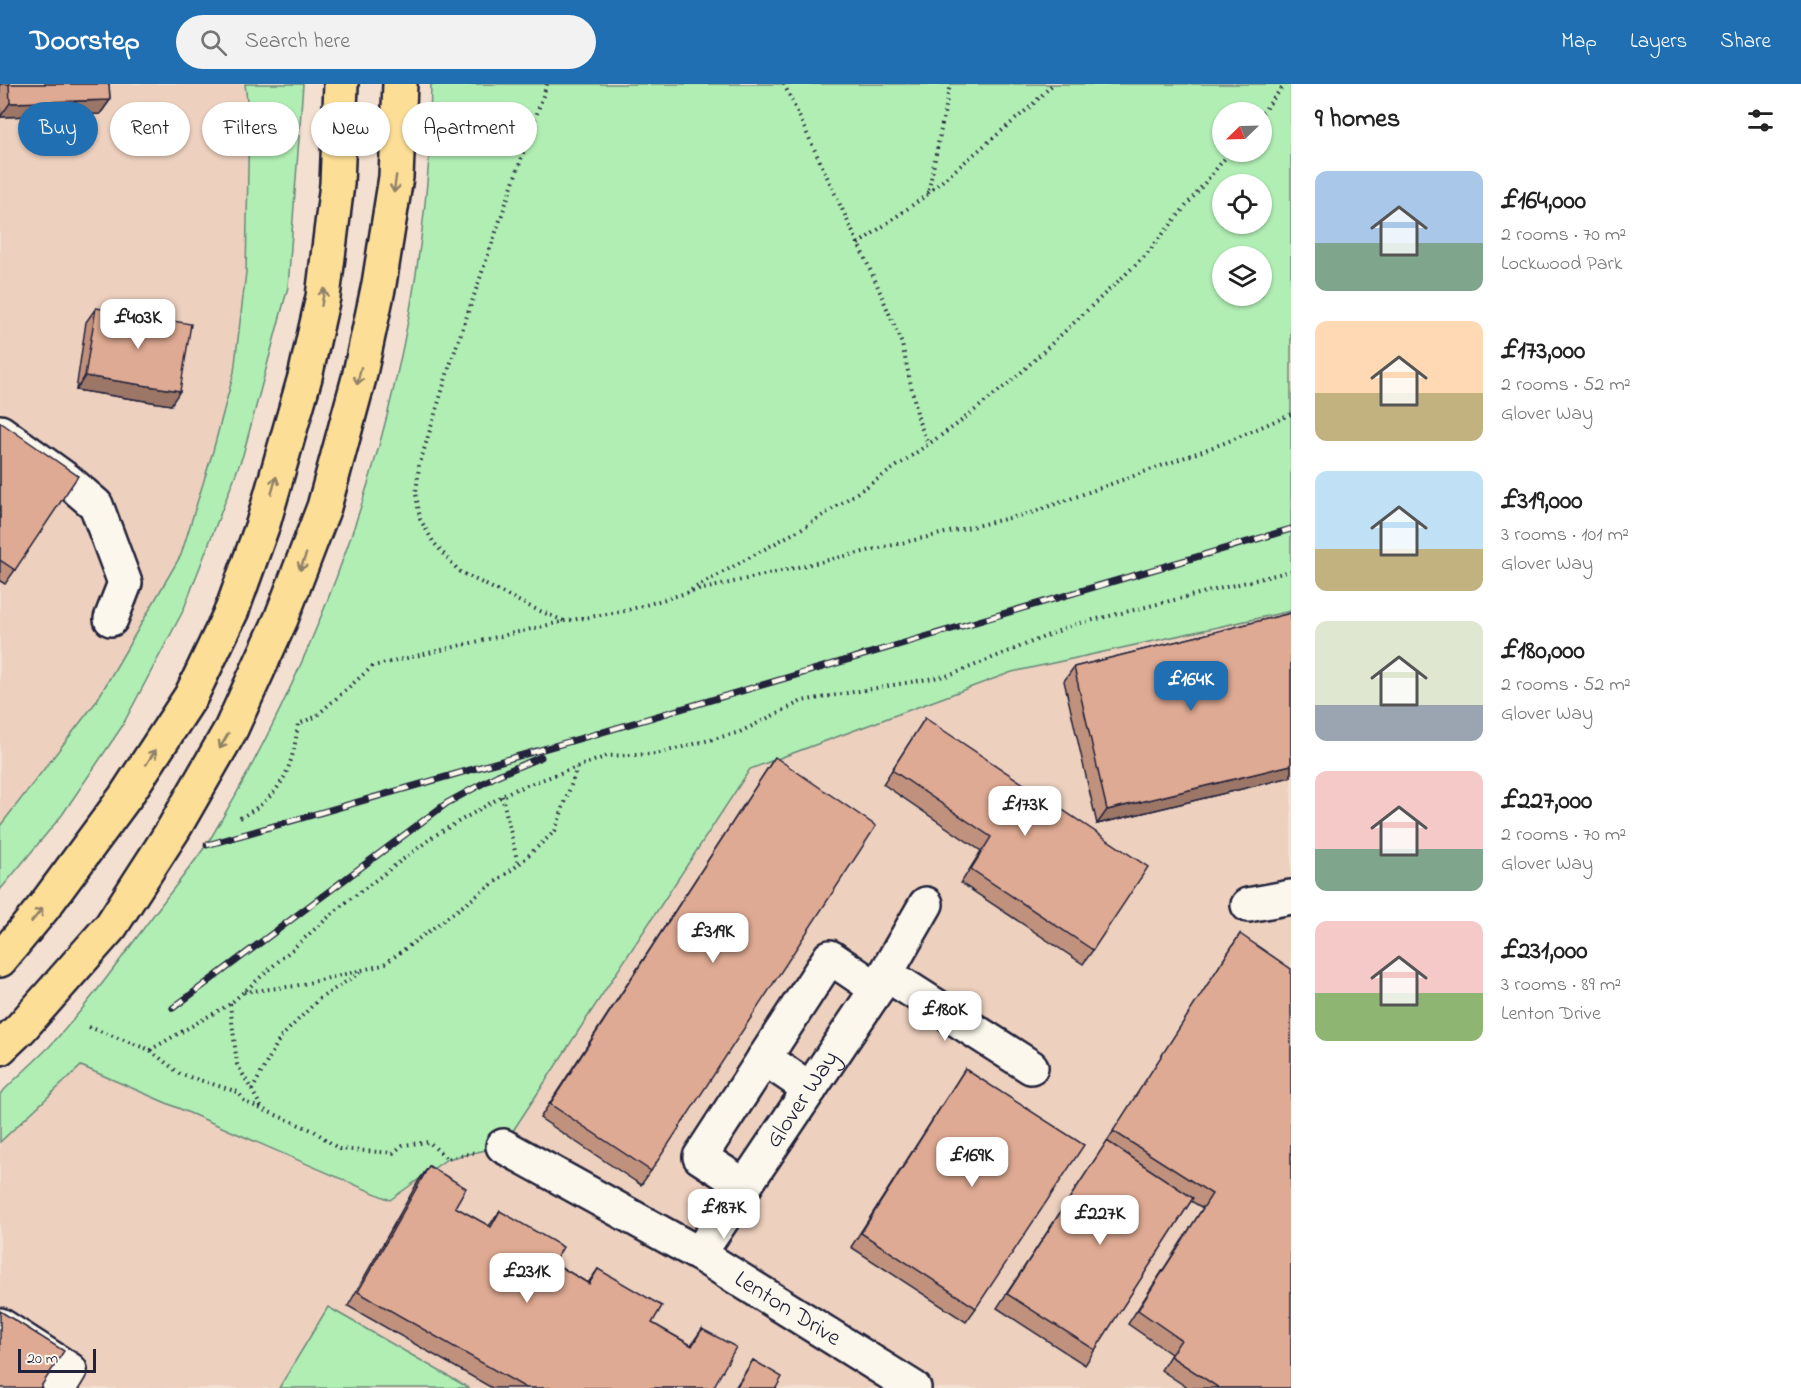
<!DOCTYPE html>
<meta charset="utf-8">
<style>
body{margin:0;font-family:"Indie Flower",sans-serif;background:#f2f2f2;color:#222;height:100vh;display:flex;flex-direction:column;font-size:22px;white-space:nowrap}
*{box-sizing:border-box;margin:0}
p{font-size:20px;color:#767676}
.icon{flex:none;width:33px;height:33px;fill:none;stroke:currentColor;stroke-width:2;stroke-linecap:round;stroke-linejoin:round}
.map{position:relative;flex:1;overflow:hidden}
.drawer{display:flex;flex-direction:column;background:#fff;width:510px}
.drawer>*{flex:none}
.hud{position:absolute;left:18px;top:18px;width:570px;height:54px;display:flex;gap:12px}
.needle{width:39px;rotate:247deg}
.controls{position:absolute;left:1212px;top:18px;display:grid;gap:12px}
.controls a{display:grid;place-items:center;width:60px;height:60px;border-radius:50%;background:#fff;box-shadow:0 2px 4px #0004;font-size:30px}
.scale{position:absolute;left:18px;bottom:15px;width:78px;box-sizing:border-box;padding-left:6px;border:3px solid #22223b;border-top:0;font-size:16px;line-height:21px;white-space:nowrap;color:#22223b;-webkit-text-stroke:4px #fbf7ec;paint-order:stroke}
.price{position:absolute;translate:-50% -51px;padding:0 14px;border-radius:12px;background:#fff;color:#222;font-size:20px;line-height:39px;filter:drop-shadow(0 2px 3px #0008)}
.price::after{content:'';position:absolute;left:50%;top:36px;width:18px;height:14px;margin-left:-9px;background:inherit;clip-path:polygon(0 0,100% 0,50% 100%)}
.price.selected{background:#1f6fb2;color:#fff}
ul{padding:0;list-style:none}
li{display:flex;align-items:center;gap:18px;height:150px;padding:0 24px}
li span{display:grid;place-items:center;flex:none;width:168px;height:120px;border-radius:12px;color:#555}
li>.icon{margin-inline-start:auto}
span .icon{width:72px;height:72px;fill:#fffc;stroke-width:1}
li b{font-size:26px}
h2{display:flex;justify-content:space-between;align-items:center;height:72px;padding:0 24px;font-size:26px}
.chip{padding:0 21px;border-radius:27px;background:#fff;box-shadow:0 2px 4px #0004;font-size:21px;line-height:54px}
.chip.selected{background:#1f6fb2;color:#fff}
header{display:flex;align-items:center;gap:36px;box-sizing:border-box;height:84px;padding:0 30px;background:#1f6fb2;color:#fff}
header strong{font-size:28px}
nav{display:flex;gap:33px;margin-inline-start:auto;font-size:21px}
.search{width:420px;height:54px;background:#f2f2f2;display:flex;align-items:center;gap:15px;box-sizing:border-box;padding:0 21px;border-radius:33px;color:#767676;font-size:22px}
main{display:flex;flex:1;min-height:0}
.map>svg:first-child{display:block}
</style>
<header>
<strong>Doorstep</strong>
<div class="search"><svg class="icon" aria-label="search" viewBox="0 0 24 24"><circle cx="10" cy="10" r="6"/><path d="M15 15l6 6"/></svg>Search here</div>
<nav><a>Map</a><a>Layers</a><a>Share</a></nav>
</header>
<main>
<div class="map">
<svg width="1291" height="1304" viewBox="0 0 1291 1304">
<rect width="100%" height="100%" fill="#f3e0d1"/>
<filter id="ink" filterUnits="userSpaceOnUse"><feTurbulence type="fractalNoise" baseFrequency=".0167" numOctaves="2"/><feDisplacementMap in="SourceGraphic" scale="12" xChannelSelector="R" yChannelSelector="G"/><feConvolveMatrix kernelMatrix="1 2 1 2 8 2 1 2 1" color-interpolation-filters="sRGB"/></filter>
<g filter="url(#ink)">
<path fill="#edd0be" d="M0,0H245L249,32L246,188L234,288L213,367L181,471L96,618L0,742Z
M1291,527V1304H0V1058L81,982L390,1116L447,1075L503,1062L750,685L1012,588Z"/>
<path fill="#b0eeb4" stroke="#698878" stroke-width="1.5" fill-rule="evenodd" d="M245,0H303L288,203L243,371L183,527L121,644L62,731L0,806V742L96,618L181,471L213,367L234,288L246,188L249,32Z
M431,0H1291V527L1012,588L750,685L503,1062L447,1075L390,1116L81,982L0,1058V1010C16,994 33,979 49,963C90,919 125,869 161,821C178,798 197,776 212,752C334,547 412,313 429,74C431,49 430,24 431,0ZM1222,28H1262V68H1222ZM1222,100H1262V140H1222ZM1222,172H1262V212H1222Z
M328,1223L469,1304H279Z"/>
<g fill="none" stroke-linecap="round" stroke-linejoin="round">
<g stroke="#22223b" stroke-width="38">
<g id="minor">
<path d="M0,348L68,397L96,421L125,499L111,535"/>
<path d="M1248,821L1291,813"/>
<path d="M886,890L1031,983"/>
<path d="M764,974L810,1005"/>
<path id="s1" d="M503,1062L699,1170L914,1304"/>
<path d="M745,1102L700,1073L830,873L877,905"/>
<path id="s2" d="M699,1170L877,905L926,820"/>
<path d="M0,1241L70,1286L59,1304"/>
</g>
</g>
<g stroke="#22223b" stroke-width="38">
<path id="highway" d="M0,876L43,824L125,713L191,612L232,526L263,440L305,293L323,213L337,100L341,0
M0,964L21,944L111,842L173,746L231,645L281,535L324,423L359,294L379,200L396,93L400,0"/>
</g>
<path stroke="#22223b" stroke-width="4" stroke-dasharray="1.5 4.5" stroke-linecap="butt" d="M547,0L449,284L419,382L416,410L420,435L434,459L460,488L533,524L564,537
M784,0L875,196L902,260L919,338L928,360
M1262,29L1285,0
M928,109L1030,23L1053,0
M858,160L928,110L950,0
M691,506L808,441L881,393L956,341L1014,295L1145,172L1230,68
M502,712L518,780
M240,734C282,711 292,687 298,640L315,633L373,582L565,537L625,527L686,509L1031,429L1227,358L1291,330
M244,908L295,902L383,881L518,781L555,747L577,684
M230,920L237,980L263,1026
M89,943L150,966L180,990L238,1008L245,1018L314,1047L339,1065L393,1069L403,1061L429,1058L447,1075L476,1068
M150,966L230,920L340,823L434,752L511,707L607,672L656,670L740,648L802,617L951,591L1073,541L1291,487
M252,1006L280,954L319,915L361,888"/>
<use href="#minor" stroke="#fbf7ec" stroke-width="33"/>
<use href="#highway" stroke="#fcde96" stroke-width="33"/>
<g stroke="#22223b" stroke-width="7">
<path id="rail" d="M207,761L596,650L1291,445
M173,924L447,719L498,691L541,673"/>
</g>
<use href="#rail" stroke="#fbf7ec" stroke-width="4.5" stroke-dasharray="14" stroke-linecap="butt"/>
</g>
<path fill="#c0927e" stroke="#22223b" stroke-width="1.5" d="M0,0H109L110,16L100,30L0,33Z
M96,224L171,321L76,306L86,238Z
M0,338L15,486L5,500L0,497Z
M1291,529V693L1097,740L1064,597L1074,583Z
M925,634L1093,866L1083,880L961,799L981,767L883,700Z
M775,673L651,1087L641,1101L540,1034Z
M1240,850L1291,1304H1188L1161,1286L1171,1270L1128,1240L1203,1124L1191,1117L1085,1281L997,1224L1104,1062Z
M965,985L976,1224L966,1238L851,1163Z
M429,1082L455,1123L489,1142L500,1127L554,1179L588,1199L598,1185L652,1239L691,1261L702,1245L713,1304H492L348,1222L419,1096Z
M753,1276L776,1304H735Z"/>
<path fill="#9c7767" stroke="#22223b" stroke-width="1.5" d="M110,16L100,30L0,33L10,19Z
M85,292L180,307L171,321L76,306Z
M1291,681V693L1097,740L1107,726Z"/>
<path fill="#dfaa93" stroke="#22223b" stroke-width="1.5" d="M9,0H109L110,16L10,19Z
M96,224L191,240L180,307L85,292Z
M0,338L78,392L15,486L0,476Z
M1291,529V681L1107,726L1074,583Z
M925,634L1148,783L1093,866L971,785L991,753L892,686Z
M775,673L876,742L651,1087L550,1020Z
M1240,850L1291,885V1304H1219L1170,1272L1181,1256L1138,1226L1212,1110L1113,1047Z
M965,985L1084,1061L976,1224L861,1149Z
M1107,1057L1193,1114L1095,1266L1007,1210Z
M429,1082L466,1104L455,1123L491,1143L500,1127L563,1163L554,1179L589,1200L598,1185L662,1222L652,1239L692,1262L702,1245L736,1263L713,1304H526L358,1208Z
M0,1227L64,1267L40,1304H0Z
M753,1276L782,1293L776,1304H736Z"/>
<defs><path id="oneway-shaft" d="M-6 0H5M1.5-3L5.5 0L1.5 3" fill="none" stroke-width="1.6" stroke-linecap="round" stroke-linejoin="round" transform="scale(1.5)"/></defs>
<g stroke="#8f8068">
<use href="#oneway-shaft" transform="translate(395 100) rotate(98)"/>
<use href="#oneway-shaft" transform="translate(323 213) rotate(-80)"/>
<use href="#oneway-shaft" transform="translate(359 292) rotate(103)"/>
<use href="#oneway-shaft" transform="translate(274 401) rotate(-74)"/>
<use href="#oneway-shaft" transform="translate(303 478) rotate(111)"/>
<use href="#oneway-shaft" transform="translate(224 657) rotate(120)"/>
<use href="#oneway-shaft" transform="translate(151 673) rotate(-57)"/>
<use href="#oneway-shaft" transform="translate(37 831) rotate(-51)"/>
</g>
</g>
<g text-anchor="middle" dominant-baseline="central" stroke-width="5" stroke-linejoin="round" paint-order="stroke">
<g font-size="24" fill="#22223b" stroke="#fbf7ec">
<text stroke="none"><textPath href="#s2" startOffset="186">Glover Way</textPath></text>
<text stroke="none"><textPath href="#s1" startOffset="328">Lenton Drive</textPath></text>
</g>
</g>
</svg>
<div class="controls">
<a><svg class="needle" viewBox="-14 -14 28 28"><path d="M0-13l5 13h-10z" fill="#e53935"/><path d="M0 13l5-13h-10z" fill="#767676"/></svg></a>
<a><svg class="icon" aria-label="locate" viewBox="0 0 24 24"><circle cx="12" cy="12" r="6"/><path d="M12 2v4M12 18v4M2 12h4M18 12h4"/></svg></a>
<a><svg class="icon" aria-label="layers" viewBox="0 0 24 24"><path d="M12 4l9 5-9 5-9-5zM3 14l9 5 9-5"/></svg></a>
</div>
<div class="scale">20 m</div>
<b class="price" style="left:138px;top:266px">£403K</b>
<b class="price selected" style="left:1191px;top:628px">£164K</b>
<b class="price" style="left:1025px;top:753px">£173K</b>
<b class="price" style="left:713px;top:880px">£319K</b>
<b class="price" style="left:945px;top:958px">£180K</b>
<b class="price" style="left:972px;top:1104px">£169K</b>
<b class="price" style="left:724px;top:1156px">£187K</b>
<b class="price" style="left:1100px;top:1162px">£227K</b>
<b class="price" style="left:527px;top:1220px">£231K</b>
<div class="hud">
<a class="chip selected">Buy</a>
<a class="chip">Rent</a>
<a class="chip">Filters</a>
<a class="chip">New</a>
<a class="chip">Apartment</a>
</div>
</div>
<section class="drawer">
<h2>9 homes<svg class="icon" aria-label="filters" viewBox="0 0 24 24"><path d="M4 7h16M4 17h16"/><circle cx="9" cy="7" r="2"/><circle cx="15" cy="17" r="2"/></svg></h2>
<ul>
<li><span style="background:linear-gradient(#a9c7e8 60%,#7fa58c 0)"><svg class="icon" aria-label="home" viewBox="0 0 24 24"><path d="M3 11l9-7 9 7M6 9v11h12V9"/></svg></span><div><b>£164,000</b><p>2 rooms · 70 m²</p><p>Lockwood Park</p></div></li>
<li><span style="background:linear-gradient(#ffd9b3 60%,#c2b280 0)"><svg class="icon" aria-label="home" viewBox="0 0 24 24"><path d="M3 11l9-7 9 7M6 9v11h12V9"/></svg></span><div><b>£173,000</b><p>2 rooms · 52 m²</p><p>Glover Way</p></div></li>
<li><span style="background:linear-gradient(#bfe0f5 65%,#c2b280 0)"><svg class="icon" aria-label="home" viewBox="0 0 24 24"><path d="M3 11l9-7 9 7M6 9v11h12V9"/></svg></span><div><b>£319,000</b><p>3 rooms · 101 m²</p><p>Glover Way</p></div></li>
<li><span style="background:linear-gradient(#dfe7d0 70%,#9aa5b1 0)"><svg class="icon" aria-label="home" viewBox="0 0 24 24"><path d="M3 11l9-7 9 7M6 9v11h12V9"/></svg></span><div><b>£180,000</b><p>2 rooms · 52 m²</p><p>Glover Way</p></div></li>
<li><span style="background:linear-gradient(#f6c9c9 65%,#7fa58c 0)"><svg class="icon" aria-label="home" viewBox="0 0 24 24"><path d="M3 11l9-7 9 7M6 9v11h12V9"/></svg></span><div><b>£227,000</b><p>2 rooms · 70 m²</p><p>Glover Way</p></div></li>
<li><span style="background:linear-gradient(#f6c9c9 60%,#8fb573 0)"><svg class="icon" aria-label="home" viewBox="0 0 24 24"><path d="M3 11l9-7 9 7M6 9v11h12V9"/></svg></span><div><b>£231,000</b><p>3 rooms · 89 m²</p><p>Lenton Drive</p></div></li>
</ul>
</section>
</main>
